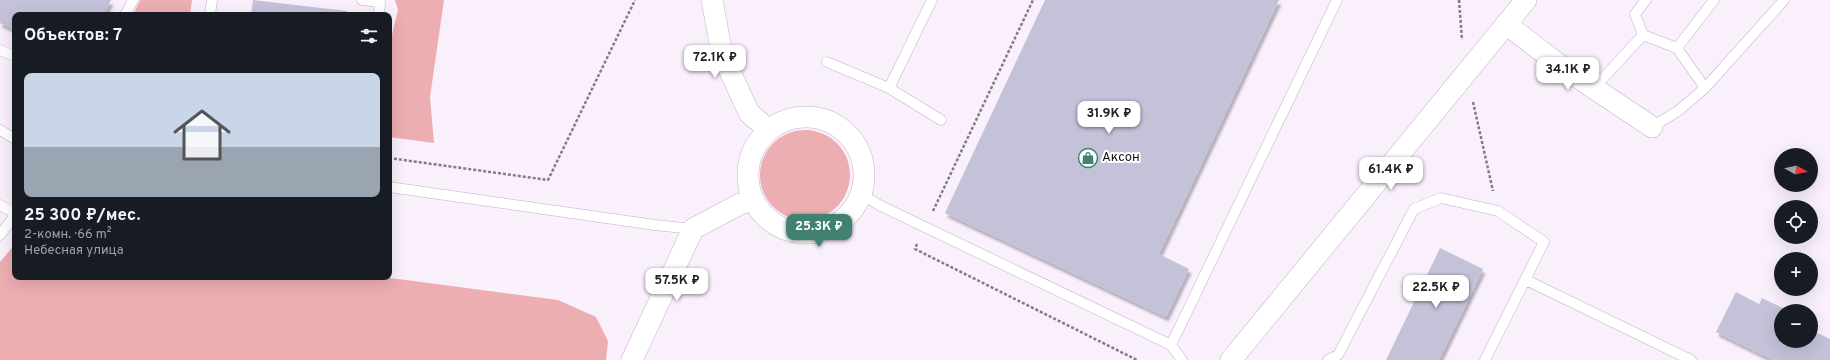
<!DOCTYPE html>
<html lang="ru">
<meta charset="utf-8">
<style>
body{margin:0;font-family:Overpass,sans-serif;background:#242831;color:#f1f3f6;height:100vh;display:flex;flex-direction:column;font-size:15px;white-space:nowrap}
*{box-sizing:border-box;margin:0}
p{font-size:13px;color:#9ea1a6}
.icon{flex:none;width:22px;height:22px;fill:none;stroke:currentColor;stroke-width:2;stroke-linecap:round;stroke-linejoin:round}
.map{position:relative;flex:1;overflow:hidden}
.sheet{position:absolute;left:12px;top:12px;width:380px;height:268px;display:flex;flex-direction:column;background:#171b24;border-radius:8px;box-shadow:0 4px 16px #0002}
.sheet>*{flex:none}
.needle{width:26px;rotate:98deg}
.fabs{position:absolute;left:1774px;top:148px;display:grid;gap:8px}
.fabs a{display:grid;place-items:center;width:44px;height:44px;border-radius:50%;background:#171b24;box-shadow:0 4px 16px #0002;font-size:20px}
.price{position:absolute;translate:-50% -34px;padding:0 9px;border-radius:8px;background:#fff;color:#222;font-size:13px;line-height:26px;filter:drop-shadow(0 1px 2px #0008)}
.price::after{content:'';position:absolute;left:50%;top:24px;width:12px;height:9px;margin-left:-6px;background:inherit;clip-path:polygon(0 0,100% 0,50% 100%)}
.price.active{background:#408171;color:#fff}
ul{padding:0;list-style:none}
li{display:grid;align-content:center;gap:8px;height:212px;padding:0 12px}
li span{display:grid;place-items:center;height:124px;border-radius:8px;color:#555}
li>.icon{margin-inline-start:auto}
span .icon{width:72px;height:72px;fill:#fffc;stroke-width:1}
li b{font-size:17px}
h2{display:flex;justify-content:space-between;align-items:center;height:48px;padding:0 12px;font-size:17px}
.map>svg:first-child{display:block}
</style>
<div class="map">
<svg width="1830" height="360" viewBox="0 0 1830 360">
<defs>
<filter id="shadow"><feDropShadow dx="2.5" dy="4.5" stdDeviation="1" flood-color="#0004"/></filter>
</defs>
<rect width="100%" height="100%" fill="#f9f0fc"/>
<path fill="#edaeb2" d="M140,0H192L190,15H133Z
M395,0H444L430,97L434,143L389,137V47L398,10Z
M760 175a45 45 0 1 1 90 0a45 45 0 1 1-90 0Z
M15,244V277H383L558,300L596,317L608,341L606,360H0V262Z"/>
<path fill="#c4c2d9" filter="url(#shadow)" d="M0,0H111L104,15H15V30L0,23Z
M253,0L347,11L346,15H251Z
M1045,0H1279L1159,254L1189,269L1166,317L945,213Z
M1440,248L1483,269L1439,360H1386Z
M1736,292L1759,304L1762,298L1789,311H1781V341H1811V330L1830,339V360H1773L1716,332Z"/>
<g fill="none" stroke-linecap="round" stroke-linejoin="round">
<g stroke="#c1b3c7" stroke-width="11">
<path id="service" d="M362,0L380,2L379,15
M932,0L889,88L941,120
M1646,0L1635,14L1643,35L1677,48L1714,0
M125,15L133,0
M210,15L212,0
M1677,48L1705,88
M0,50L15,56
M827,62L889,88
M1594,88L1643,35
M1652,127L1678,111L1705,88L1784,0
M0,130L15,139
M389,187L655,225L693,229
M861,194L881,206L1171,345L1182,360
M0,205L15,213
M0,235L15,215
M1526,280L1691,360
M1171,345L1337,0
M1328,360L1338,355L1414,209L1441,198L1498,211L1544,242L1485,360"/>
</g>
<g stroke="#c1b3c7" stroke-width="22">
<path id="minor" d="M712,0L722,54L749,113L769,130
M1506,24L1562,67L1652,127
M748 175a58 58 0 1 1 116 0a58 58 0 1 1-116 0Z
M632,360L693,229L740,204L754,200
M1231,360L1526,0"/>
</g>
<path stroke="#827b85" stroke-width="2.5" stroke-dasharray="3 2" stroke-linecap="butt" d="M1459,0L1462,40
M1473,102L1493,191
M389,158L548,180L635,0
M933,211L1033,0
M917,244L915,249L1137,360"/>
<use href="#service" stroke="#fff" stroke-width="10"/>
<use href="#minor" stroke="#fff" stroke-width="21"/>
</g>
<defs>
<g id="shop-ring" transform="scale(1)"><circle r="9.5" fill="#fff" stroke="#408171" stroke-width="1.5"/><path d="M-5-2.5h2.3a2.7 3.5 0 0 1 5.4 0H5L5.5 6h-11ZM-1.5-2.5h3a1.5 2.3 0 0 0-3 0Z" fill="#408171"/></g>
</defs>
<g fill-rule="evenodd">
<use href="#shop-ring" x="1088" y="158"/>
</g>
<g text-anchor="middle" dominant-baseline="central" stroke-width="4" stroke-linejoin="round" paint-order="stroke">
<g font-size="13" fill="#130e15" stroke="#fff" text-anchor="start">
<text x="1102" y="158">Аксон</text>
</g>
</g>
</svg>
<div class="fabs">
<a><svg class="needle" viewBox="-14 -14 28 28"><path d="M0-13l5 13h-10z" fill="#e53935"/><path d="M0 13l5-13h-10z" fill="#9ea1a6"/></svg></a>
<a><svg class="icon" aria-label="locate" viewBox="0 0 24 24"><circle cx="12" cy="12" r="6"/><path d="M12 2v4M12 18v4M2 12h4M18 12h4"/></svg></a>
<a>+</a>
<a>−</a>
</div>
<b class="price" style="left:715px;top:79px">72.1K ₽</b>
<b class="price" style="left:1568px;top:91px">34.1K ₽</b>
<b class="price" style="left:1109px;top:135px">31.9K ₽</b>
<b class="price" style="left:1391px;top:191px">61.4K ₽</b>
<b class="price active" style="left:819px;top:248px">25.3K ₽</b>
<b class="price" style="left:677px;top:302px">57.5K ₽</b>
<b class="price" style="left:1436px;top:309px">22.5K ₽</b>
<section class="sheet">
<h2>Объектов: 7<svg class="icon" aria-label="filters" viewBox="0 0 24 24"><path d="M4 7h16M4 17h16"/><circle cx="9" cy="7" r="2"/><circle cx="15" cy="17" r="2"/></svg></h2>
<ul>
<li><span style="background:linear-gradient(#c9d6e8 60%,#9aa5b1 0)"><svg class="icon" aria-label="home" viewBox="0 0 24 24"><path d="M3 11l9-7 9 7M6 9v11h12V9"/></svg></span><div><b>25 300 ₽/мес.</b><p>2-комн. · 66 m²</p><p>Небесная улица</p></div></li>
</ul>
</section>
</div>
